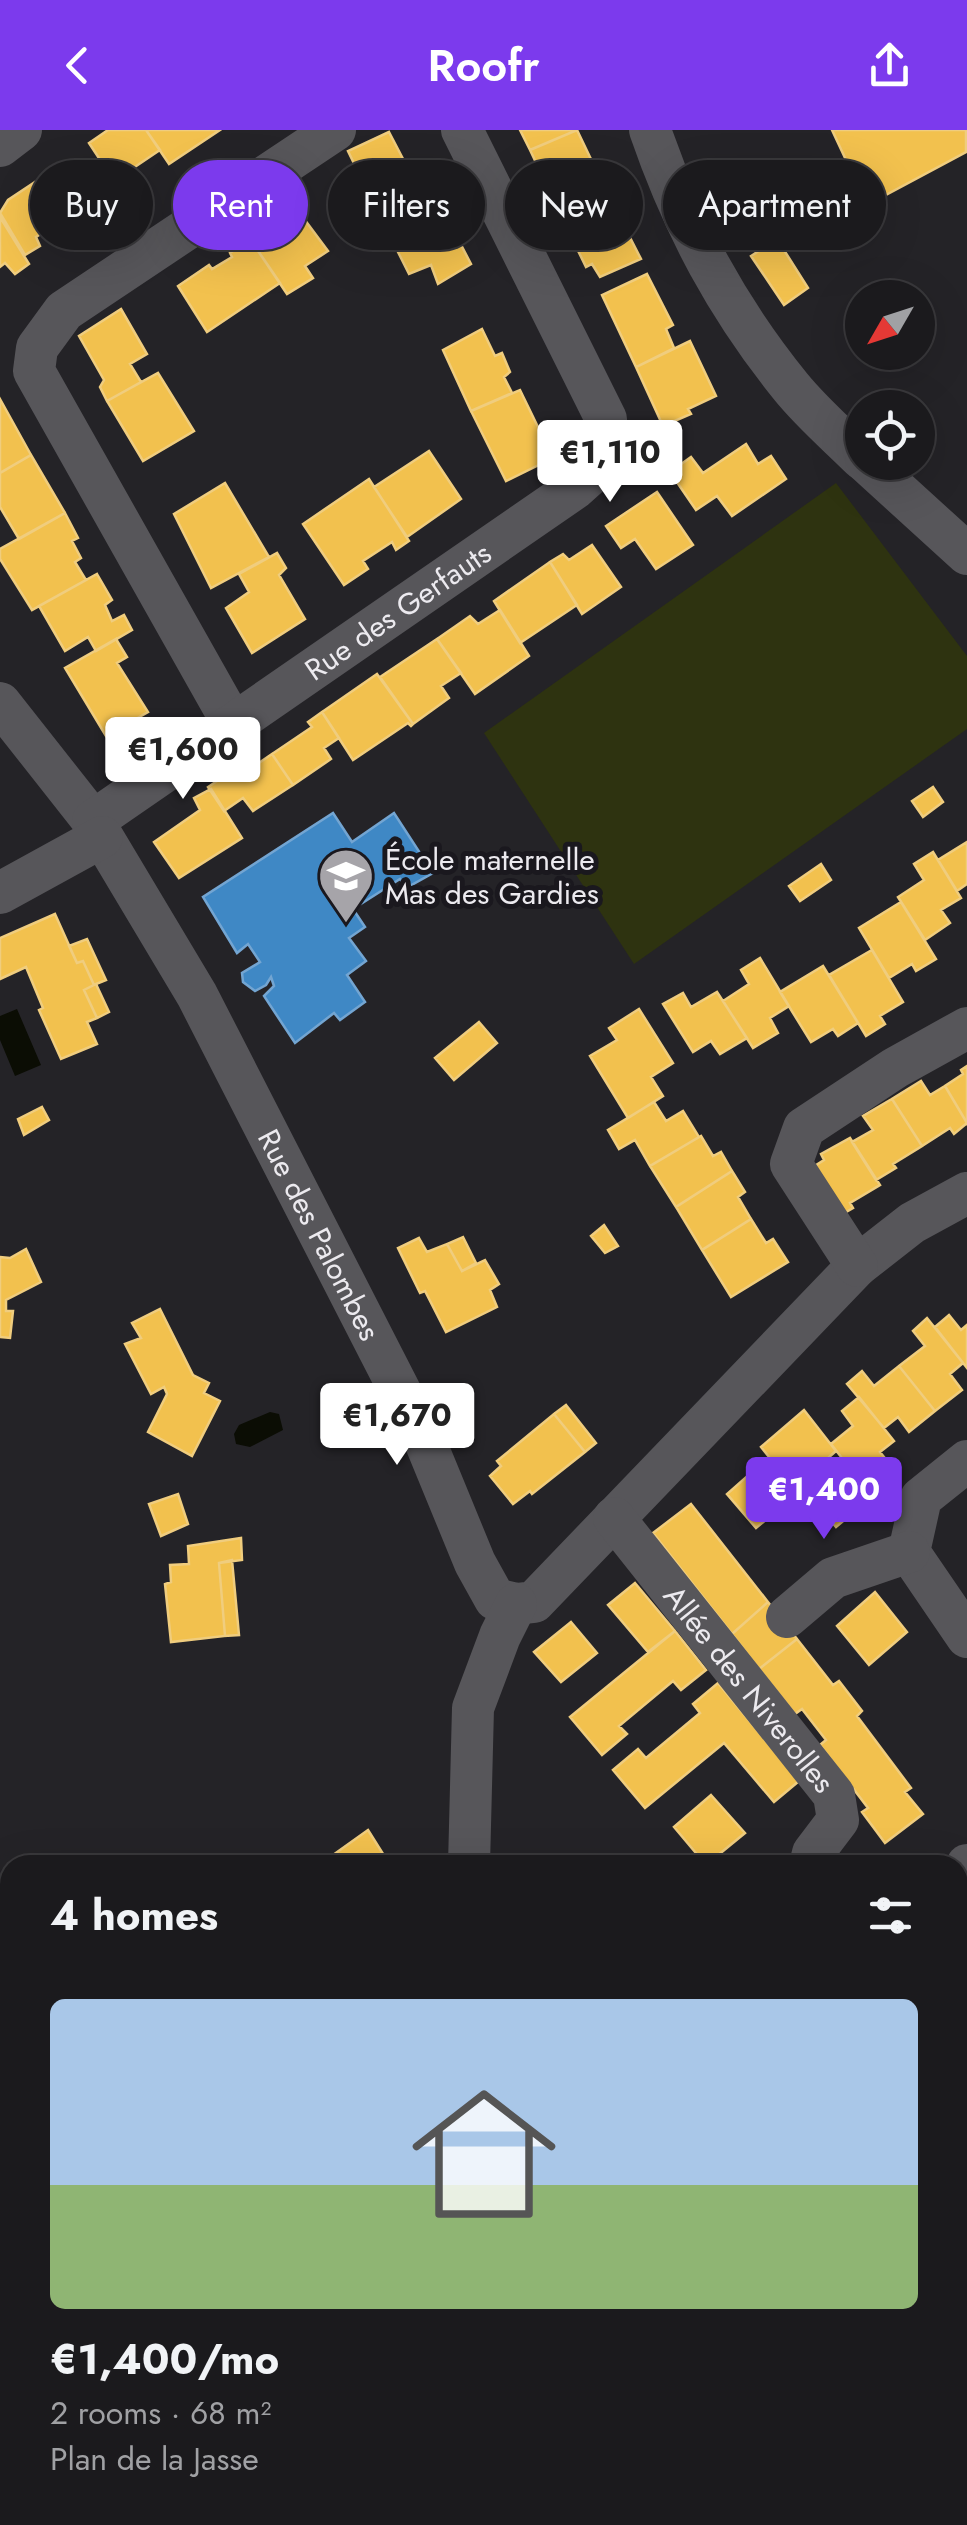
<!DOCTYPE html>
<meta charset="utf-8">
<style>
body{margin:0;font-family:Jost,sans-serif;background:#242326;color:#f1f3f6;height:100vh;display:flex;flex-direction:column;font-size:38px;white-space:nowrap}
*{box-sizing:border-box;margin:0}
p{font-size:32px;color:#a0a1a4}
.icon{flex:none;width:55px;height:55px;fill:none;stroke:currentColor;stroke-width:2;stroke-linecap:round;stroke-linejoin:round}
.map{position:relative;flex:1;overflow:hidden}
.details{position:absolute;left:0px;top:1725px;width:968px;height:670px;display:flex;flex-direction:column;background:#1b1a1d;border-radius:30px 30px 0 0;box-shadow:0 10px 40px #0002,0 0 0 2px #39383b}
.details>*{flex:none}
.hud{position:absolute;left:30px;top:30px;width:908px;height:90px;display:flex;gap:20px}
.needle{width:65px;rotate:231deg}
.fabs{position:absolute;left:845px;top:150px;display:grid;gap:20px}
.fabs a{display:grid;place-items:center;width:90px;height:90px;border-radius:50%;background:#1b1a1d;box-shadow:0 10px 40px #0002,0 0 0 2px #39383b;font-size:50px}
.price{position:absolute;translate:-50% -85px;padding:0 22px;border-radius:10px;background:#fff;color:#222;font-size:32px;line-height:65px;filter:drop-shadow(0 2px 5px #0008)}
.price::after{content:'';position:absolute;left:50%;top:60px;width:30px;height:22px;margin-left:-15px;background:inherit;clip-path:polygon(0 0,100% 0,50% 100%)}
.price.current{background:#7c3aed;color:#fff}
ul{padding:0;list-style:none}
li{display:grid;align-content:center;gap:20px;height:530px;padding:0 50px}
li+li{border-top:2px solid #39383b}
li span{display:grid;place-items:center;height:310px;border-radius:15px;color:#555}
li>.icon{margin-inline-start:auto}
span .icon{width:180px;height:180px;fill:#fffc;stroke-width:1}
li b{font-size:42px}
h2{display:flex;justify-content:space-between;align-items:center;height:120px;padding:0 50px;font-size:42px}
.tag{padding:0 35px;border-radius:45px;background:#1b1a1d;box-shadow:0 10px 40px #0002,0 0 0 2px #39383b;font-size:35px;line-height:90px}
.tag.current{background:#7c3aed;color:#fff}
header{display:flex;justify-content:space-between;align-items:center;height:130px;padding:0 50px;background:#7c3aed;color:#fff;font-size:45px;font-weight:600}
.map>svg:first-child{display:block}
</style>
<header><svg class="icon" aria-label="back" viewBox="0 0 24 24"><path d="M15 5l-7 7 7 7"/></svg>Roofr<svg class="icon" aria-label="share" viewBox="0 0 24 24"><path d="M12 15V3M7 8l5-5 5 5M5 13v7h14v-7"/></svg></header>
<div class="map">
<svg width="967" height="2395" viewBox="0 0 967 2395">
<rect width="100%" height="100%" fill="#242327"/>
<path fill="#2e3310" d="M836,353L967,526V599L634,834L484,603Z"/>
<path fill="#0b0d04" d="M17,879L41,935L15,946L0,910V886Z
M270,1282L279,1284L283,1300L250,1317L236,1314L234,1304L239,1295Z"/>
<path fill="#f2c14e" stroke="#f0cd7e" stroke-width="2.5" d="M108,0H146L160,20L114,51L89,13Z
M146,0H220L169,34Z
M520,0H577L530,20Z
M577,0L611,71L565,94L530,20Z
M832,0H966V22L867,75Z
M389,2L413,48L422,44L430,63L380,87L348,21Z
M47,44L72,84L36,107L40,116L25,125L0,83L8,70Z
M444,58L454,80L445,84L471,134L438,154L431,135L409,144L391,108L409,97L401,77Z
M601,77L607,88L618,84L641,129L600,147L592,134L586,137L565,94Z
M296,78L328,121L305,136L313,148L287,164L250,109Z
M0,87L29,134L15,144L5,133L0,137Z
M755,87L765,102L747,119L733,98Z
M250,109L280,153L207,202L178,156L209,135L212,139L232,127L230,123Z
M777,109L808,158L784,175L751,126Z
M647,144L673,195L666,199L674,218L636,237L602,165Z
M121,179L147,224L130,234L141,252L107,271L100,257L104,250L79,206Z
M482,199L495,226L502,223L510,242L504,247L512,263L471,281L443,220Z
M690,211L716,266L688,279L691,284L663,296L636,237Z
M158,243L194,301L143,331L107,271Z
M520,260L553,328L506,351L471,281Z
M0,269L31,325L0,343Z
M746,314L758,334L771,326L786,349L732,386L717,366L696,380L670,342L691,327L703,343Z
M429,321L461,369L407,407L374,357Z
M31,325L65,383L19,409L0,377V343Z
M369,349L409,411L396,420L392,412L363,431L368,439L344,455L303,394Z
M225,353L269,427L211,458L174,384Z
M657,362L693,415L656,439L635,409L621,418L606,396Z
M65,383L78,408L72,411L81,428L75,432L86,450L32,480L0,429V419Z
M592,415L621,457L582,484L550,432L563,424L569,430Z
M277,423L286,438L279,445L305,489L252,523L226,478L249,462L239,444Z
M550,432L577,475L520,513L494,471Z
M97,444L112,470L105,475L112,491L124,485L132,500L96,521L88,507L65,521L39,476Z
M500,480L529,526L475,564L437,509L470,486L478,494Z
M116,509L127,527L117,533L148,582L106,606L65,538Z
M437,509L461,543L441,556L449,568L413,594L380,547Z
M377,544L413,594L411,596L408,593L353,630L322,582Z
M322,582L339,608L324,618L331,629L293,655L272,624L312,597L308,592Z
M272,624L293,655L253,681L243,668L224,681L208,657L229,643L234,650Z
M933,657L943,672L923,687L912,671Z
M211,659L242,708L179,748L154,712L200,680L194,668Z
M967,712V754L957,761L938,730Z
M933,722L961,768L941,780L950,793L925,810L898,767L924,750L914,734Z
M821,734L831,750L800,771L789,756Z
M901,772L936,829L916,841L912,834L889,848L859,798Z
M55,784L77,833L83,831L94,855L84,860L97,888L87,892L97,914L61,929L39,880L43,878L26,837L0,849V808Z
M87,809L106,850L94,855L83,831L77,833L69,816Z
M872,820L903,872L880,886L885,894L866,906L829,845Z
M760,828L789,876L770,888L778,903L753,918L723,871L749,854L741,840Z
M823,836L858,893L838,906L833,899L811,912L780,862Z
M96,854L109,882L97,888L84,860Z
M717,862L747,908L720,924L711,911L693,922L663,874L683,863L691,877Z
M639,879L673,933L651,947L663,966L628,988L590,926L617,910L609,898Z
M479,892L497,913L454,950L435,928Z
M967,936V993L945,956L963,944L961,940Z
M921,951L930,965L945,956L967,993L954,1004L950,998L922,1016L892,969Z
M892,969L922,1016L893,1034L896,1038L876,1050L852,1012L873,1000L863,986Z
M654,972L666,991L683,981L699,1007L650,1036L635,1010L619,1019L608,1000Z
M42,977L49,990L24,1005L18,989Z
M701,1006L713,1026L721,1022L732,1041L676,1077L650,1036Z
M850,1008L880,1055L850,1073L853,1078L839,1086L810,1039L824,1030L821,1024Z
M732,1041L745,1062L738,1067L751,1089L702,1120L676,1077Z
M751,1089L766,1113L773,1109L788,1132L731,1167L702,1120Z
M604,1095L618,1116L605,1123L591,1106Z
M463,1107L476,1133L462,1141L447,1114Z
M419,1108L427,1122L447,1114L462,1141L485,1130L499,1154L490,1160L497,1177L446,1202L425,1161L420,1163L398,1118Z
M26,1119L41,1152L6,1170V1181H13L10,1208L0,1207V1127L10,1128Z
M160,1179L193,1245L209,1253L204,1263L220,1271L192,1326L148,1302L167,1264L164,1257L151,1264L125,1214L141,1208L132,1193Z
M949,1185L961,1200L967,1195V1238L935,1197Z
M927,1188L963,1233L950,1244L962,1260L935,1281L899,1236L925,1216L913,1201Z
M899,1236L935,1281L909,1302L898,1287L884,1298L847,1254L862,1241L874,1256Z
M354,1260L370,1293L343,1305L327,1271Z
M859,1267L894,1311L880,1322L892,1337L866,1359L831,1314L853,1296L842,1281Z
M566,1275L596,1313L585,1322L554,1284Z
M804,1280L836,1321L794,1358L798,1363L756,1398L727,1364L769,1327L761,1317Z
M554,1284L585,1322L532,1364L530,1361L513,1374L490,1346L501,1336L497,1331Z
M851,1338L872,1367L836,1397L813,1370Z
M178,1364L188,1394L161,1406L149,1374Z
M691,1374L768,1472L732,1504L653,1403Z
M241,1408L242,1430L219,1433L225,1506L171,1512L165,1454L171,1452L170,1435L189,1434L188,1416Z
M232,1430L239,1505L225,1506L219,1433Z
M635,1453L675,1501L648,1522L608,1475Z
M875,1462L907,1502L869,1535L837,1496Z
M768,1472L797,1509L759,1539L732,1504Z
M571,1492L597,1523L561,1552L534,1522Z
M675,1501L706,1540L681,1560L673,1551L619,1596L627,1604L602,1625L570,1587Z
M797,1509L833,1555L839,1551L862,1581L857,1586L911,1658L905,1662L923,1684L885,1713L862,1682L868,1678L820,1615L826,1610L802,1579L795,1584L759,1539Z
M718,1553L799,1651L774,1672L724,1613L645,1678L613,1640L638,1619L646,1628L700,1583L693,1574Z
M711,1665L745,1703L706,1735L674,1697Z
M368,1700L390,1735H319Z
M958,1993L967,1998V2050L958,2046Z
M958,2298L967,2302V2339L958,2335Z
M88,2385H147L150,2391L143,2395H81L78,2390Z
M886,2385H918L913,2395Z
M943,2385H958L967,2389V2395H938Z"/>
<path fill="#3f88c5" stroke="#73a5d2" stroke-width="2.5" d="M333,683L352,712L394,683L433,743L406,758L400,749L353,779L365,797L349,808L366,831L347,845L365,872L340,890L334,883L295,913L264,866L274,856L271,847L266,855L255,861L243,852L242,843L260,832L248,814L237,823L203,767Z"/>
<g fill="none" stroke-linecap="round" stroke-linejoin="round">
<g stroke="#57565a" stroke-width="42">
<path d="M650,0C683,96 727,178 791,257C812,283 839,306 862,329"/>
<path d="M0,16L21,0"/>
<path d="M866,332L967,424"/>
<path id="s1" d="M0,573L93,691L197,865L422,1304L475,1433L495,1469L516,1474L534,1472L857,1136L912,1093L967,1063"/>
<path d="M233,594L34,241L37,218L64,181L335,0"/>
<path id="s2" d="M93,691L574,359L603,333L606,289L462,0"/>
<path d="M0,763L102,707"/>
<path d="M857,1136L791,1034L804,998L895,938L967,898"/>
<path d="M967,1331L921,1368L909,1422L967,1507"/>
<path id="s3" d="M614,1388L834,1665L838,1690L813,1723L810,1735"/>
<path d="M787,1487L833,1448L909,1422"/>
<path d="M469,1735L473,1578L500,1506L516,1474"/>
<path d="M967,1735V1800"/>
<path d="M958,2363L967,2368"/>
</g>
</g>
<defs>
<g id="school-pin" transform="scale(2.875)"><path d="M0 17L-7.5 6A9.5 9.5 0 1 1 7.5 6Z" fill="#a6a4a9" stroke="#1a181e"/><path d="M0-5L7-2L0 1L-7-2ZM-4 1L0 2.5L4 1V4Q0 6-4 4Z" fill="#fff"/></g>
</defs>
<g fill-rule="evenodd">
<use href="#school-pin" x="346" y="746"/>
</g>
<g text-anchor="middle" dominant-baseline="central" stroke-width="10" stroke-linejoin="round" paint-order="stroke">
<g font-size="30" fill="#eceaef" stroke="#1a181e">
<text stroke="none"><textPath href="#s2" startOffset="370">Rue des Gerfauts</textPath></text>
<text stroke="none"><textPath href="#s1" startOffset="622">Rue des Palombes</textPath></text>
<text stroke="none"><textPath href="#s3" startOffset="218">Allée des Niverolles</textPath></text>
</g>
<g font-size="30" fill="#eceaef" stroke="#1a181e" text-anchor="start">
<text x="385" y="729">École maternelle<tspan x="385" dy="34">Mas des Gardies</tspan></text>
</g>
</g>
</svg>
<div class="fabs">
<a><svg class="needle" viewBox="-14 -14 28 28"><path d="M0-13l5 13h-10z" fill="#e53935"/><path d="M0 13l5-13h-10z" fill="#a0a1a4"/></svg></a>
<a><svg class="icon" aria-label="locate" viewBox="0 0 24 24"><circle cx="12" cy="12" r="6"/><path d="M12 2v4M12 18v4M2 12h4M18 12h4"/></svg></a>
</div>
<b class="price" style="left:610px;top:375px">€1,110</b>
<b class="price" style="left:183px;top:672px">€1,600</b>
<b class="price" style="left:397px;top:1338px">€1,670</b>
<b class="price current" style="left:824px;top:1412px">€1,400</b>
<div class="hud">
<a class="tag">Buy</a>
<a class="tag current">Rent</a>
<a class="tag">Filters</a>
<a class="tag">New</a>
<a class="tag">Apartment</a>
</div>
<section class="details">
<h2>4 homes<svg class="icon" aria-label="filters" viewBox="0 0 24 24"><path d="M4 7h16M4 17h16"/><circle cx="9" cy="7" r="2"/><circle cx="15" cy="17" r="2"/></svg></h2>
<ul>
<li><span style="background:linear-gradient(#a9c7e8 60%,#8fb573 0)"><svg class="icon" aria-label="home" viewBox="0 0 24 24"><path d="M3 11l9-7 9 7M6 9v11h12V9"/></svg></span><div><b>€1,400/mo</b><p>2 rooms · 68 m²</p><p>Plan de la Jasse</p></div></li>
</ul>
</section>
</div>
